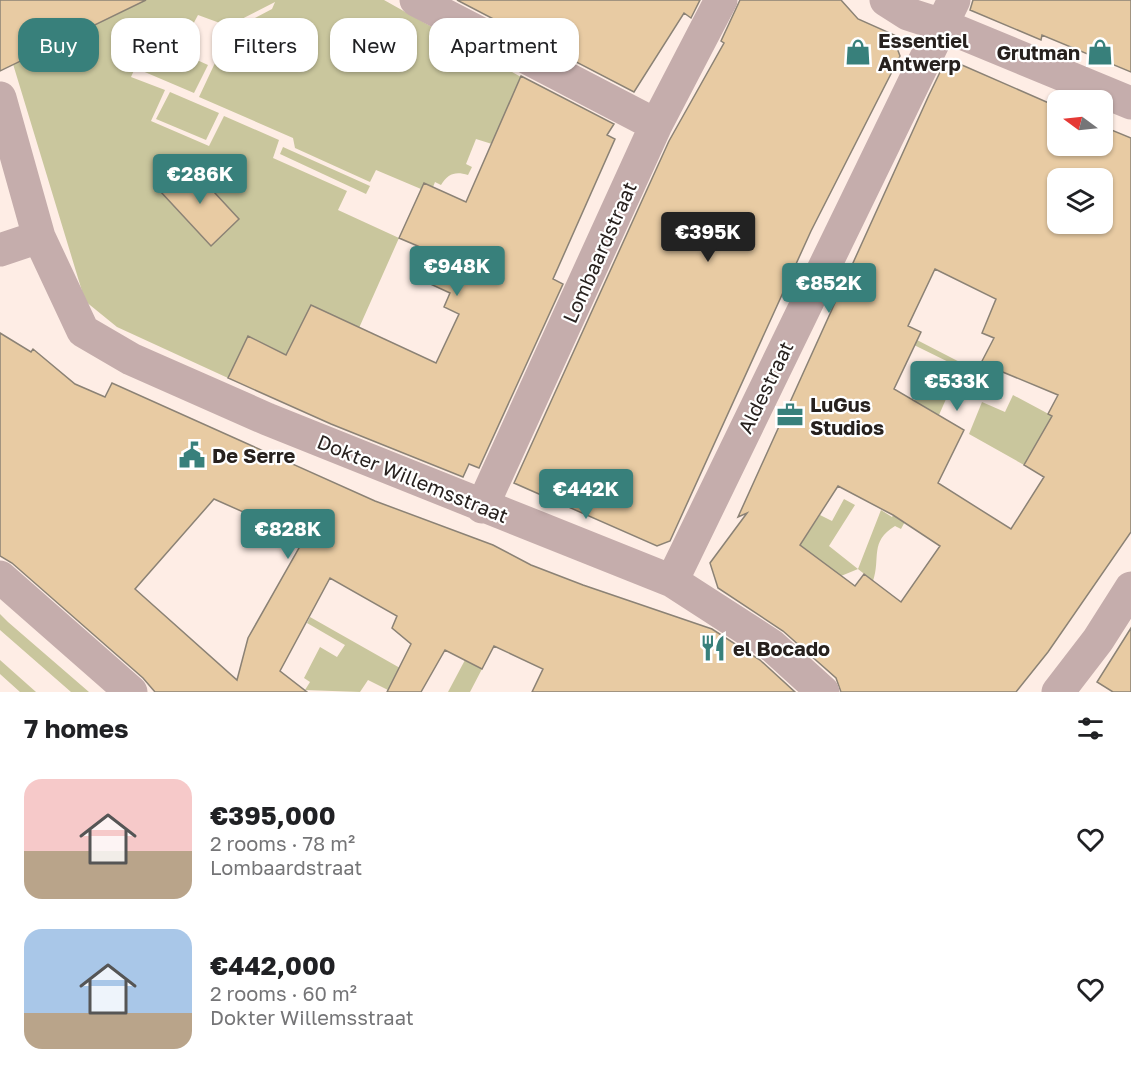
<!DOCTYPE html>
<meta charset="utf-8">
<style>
body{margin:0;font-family:"Golos Text",sans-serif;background:#f6f6f6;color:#202124;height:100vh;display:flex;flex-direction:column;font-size:22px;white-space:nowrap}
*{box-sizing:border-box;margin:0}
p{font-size:20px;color:#757577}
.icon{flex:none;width:33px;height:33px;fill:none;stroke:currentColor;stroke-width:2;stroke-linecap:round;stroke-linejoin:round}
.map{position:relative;height:692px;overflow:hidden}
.panel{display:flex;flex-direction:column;background:#fff;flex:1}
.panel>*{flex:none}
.guide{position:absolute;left:18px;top:18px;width:600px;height:54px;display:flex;gap:12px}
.needle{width:39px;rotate:285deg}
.fabs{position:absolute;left:1047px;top:90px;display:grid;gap:12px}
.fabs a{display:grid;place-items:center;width:66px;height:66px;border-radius:12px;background:#fff;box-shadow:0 2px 4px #0004;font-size:30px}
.price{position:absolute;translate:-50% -51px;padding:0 14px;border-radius:6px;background:#38807b;color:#fff;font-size:20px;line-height:39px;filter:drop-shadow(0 2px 3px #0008)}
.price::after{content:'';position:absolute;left:50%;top:36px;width:18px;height:14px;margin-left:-9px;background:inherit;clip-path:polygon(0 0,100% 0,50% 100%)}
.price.active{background:#222;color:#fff}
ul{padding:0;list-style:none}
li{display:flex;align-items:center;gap:18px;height:150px;padding:0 24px}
li span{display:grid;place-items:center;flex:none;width:168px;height:120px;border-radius:18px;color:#555}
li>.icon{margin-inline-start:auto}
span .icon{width:72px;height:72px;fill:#fffc;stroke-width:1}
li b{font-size:26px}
h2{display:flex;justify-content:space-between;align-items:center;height:72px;padding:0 24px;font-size:26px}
.pill{padding:0 21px;border-radius:18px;background:#fff;box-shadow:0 2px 4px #0004;font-size:21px;line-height:54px}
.pill.active{background:#38807b;color:#fff}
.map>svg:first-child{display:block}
</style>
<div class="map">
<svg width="1131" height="692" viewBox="0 0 1131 692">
<rect width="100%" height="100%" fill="#feede5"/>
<path fill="#c9c69d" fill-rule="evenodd" d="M146,0H384L521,77L492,144L476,139L466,164L472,167L468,175C456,171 448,173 441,185L435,182L433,187L424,183L421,189L376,170L370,182L295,148L293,138L199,97L230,31L272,9L275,2L228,26L198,15L181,47L151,33L131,77L165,90L151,121L209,146L224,116L279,140L273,158L347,191L338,210L399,238L359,328L311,306L287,355L248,336L228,378L117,327L85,301L13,64ZM188,165L239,219L211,245L160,191Z
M153,40L208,65L194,93L140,70Z
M170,92L219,113L206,140L156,119Z
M283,147L370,186L366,194L280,154Z
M917,340L979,372L977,376L914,345Z
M933,362L957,374L939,415L914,402Z
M1013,395L1086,434L1035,446L1024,465L969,434L982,402L1005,412Z
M844,499L855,505L829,546L858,569L881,510L892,517L903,500L908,516L901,529L895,526C869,542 881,558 873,581L858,569L841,576L800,545L820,515L832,521Z
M0,614L8,622L89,692H71L0,630Z
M310,617L400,668L388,690L368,680L360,692L305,690L310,682L304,678L320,647L337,657L345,645L307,623Z
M0,660L36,692H20L0,674Z
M465,660L482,669L470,692H448Z"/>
<path fill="#e8cba3" stroke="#8b8275" stroke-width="1.5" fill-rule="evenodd" d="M0,0H146L0,71Z
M457,0H700L691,18L684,13L634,92Z
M740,0H841L858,19L901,38L894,40L900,56L811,231L670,541L657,546L514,483L669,141L724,43L721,41Z
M973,0H1131V72L1042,35L1041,40L970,10Z
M955,62L1058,107V146H1102V126L1131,138V532L1048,652L1016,692H841L836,678L783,631L718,588L710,563L747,513L738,517L929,95L943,66ZM1058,178H1102V224H1058ZM935,269L996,299L982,333L994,338L981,363L1058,395L1048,414L1052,416L1024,465L1044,477L1011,529L938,483L964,430L894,389L921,332L908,326ZM838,486L893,515L940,546L901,602L864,574L855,586L800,545Z
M521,76L614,124L607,135L615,139L553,279L563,284L479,468L469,464L463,477L331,424L228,378L248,336L286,355L311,305L436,363L459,314L444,307L450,293L428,283L441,256L399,238L424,183L466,202Z
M188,164L239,219L211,246L160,191Z
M0,333L31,352L33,349L75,384L105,397L112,383L375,501L493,545L531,565L583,585L712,629L760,660L795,692H532L543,669L494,646L482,669L445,650L421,692H387L411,644L392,628L397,616L330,578L280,671L307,692H155L143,678L12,563L0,556ZM214,499L304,539L248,638L237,680L135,589Z
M1131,628V692H1113L1097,682Z"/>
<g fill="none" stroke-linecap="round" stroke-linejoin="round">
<path stroke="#c5adac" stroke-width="33" d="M416,0L656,125
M886,0L908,14L942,25L1131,103
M0,98L39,237L83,331L131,359L267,419L672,581L771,645L823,692
M0,250L39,237
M482,507L656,125L721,0
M0,577L131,692
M672,581L954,0
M1058,692L1098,640L1131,588"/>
</g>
<defs>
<g id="shop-bare" transform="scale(2.07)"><path d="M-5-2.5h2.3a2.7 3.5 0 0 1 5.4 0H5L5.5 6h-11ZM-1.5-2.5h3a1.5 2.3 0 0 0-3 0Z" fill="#38807b" stroke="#fff" stroke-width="2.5" paint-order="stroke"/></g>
<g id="office-bare" transform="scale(2.07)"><path d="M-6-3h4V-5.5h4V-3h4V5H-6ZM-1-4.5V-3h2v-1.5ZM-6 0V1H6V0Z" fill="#38807b" stroke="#fff" stroke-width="2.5" paint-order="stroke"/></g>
<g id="civic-bare" transform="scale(2.07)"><path d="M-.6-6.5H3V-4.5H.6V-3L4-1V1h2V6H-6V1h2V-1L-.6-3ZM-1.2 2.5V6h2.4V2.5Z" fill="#38807b" stroke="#fff" stroke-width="2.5" paint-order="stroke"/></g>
<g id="restaurant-bare" transform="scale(2.07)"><path d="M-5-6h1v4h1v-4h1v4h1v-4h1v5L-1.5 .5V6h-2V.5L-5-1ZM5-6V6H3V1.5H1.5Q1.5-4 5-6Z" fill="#38807b" stroke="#fff" stroke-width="2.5" paint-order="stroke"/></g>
</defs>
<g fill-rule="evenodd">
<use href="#shop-bare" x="858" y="52"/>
<use href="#shop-bare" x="1100" y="52"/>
<use href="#office-bare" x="790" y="415"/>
<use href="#civic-bare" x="192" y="455"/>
<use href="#restaurant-bare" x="713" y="648"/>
</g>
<g text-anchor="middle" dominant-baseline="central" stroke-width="4.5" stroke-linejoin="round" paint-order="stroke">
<g font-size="20" font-weight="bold" fill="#27211e" stroke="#fff" text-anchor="start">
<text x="878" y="40">Essentiel<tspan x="878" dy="23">Antwerp</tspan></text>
<text x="1080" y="52" text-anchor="end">Grutman</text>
<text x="810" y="404">LuGus<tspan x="810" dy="23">Studios</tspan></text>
<text x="212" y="455">De Serre</text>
<text x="733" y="648">el Bocado</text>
</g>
<g font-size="20" fill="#27211e" stroke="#fff">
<text transform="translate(599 252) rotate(-66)">Lombaardstraat</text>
<text transform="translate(765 387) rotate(-64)">Aldestraat</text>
<text transform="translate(413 478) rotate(22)">Dokter Willemsstraat</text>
</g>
</g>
</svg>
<div class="fabs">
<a><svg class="needle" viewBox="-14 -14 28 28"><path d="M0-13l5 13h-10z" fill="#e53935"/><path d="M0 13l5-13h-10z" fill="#757577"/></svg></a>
<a><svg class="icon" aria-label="layers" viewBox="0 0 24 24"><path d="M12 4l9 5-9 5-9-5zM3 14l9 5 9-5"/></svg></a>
</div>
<b class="price" style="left:200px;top:205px">€286K</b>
<b class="price active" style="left:708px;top:263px">€395K</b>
<b class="price" style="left:457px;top:297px">€948K</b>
<b class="price" style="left:829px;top:314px">€852K</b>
<b class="price" style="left:957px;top:412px">€533K</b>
<b class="price" style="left:586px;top:520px">€442K</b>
<b class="price" style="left:288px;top:560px">€828K</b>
<div class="guide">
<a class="pill active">Buy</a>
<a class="pill">Rent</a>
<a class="pill">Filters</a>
<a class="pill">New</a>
<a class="pill">Apartment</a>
</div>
</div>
<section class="panel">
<h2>7 homes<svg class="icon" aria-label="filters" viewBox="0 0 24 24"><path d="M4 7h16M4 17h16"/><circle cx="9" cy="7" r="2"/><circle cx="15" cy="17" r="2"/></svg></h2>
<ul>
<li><span style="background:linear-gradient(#f6c9c9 60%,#b9a48a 0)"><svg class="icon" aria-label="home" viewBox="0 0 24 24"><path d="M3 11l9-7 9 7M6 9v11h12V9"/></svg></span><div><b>€395,000</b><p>2 rooms · 78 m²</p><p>Lombaardstraat</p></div><svg class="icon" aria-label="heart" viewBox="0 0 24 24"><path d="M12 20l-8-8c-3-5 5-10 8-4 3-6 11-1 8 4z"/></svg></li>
<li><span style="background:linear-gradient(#a9c7e8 70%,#b9a48a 0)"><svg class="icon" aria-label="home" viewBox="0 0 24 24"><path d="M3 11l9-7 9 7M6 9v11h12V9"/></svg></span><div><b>€442,000</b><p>2 rooms · 60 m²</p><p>Dokter Willemsstraat</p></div><svg class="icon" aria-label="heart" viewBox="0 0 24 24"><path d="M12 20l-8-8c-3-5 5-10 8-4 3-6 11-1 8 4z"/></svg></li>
</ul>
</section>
